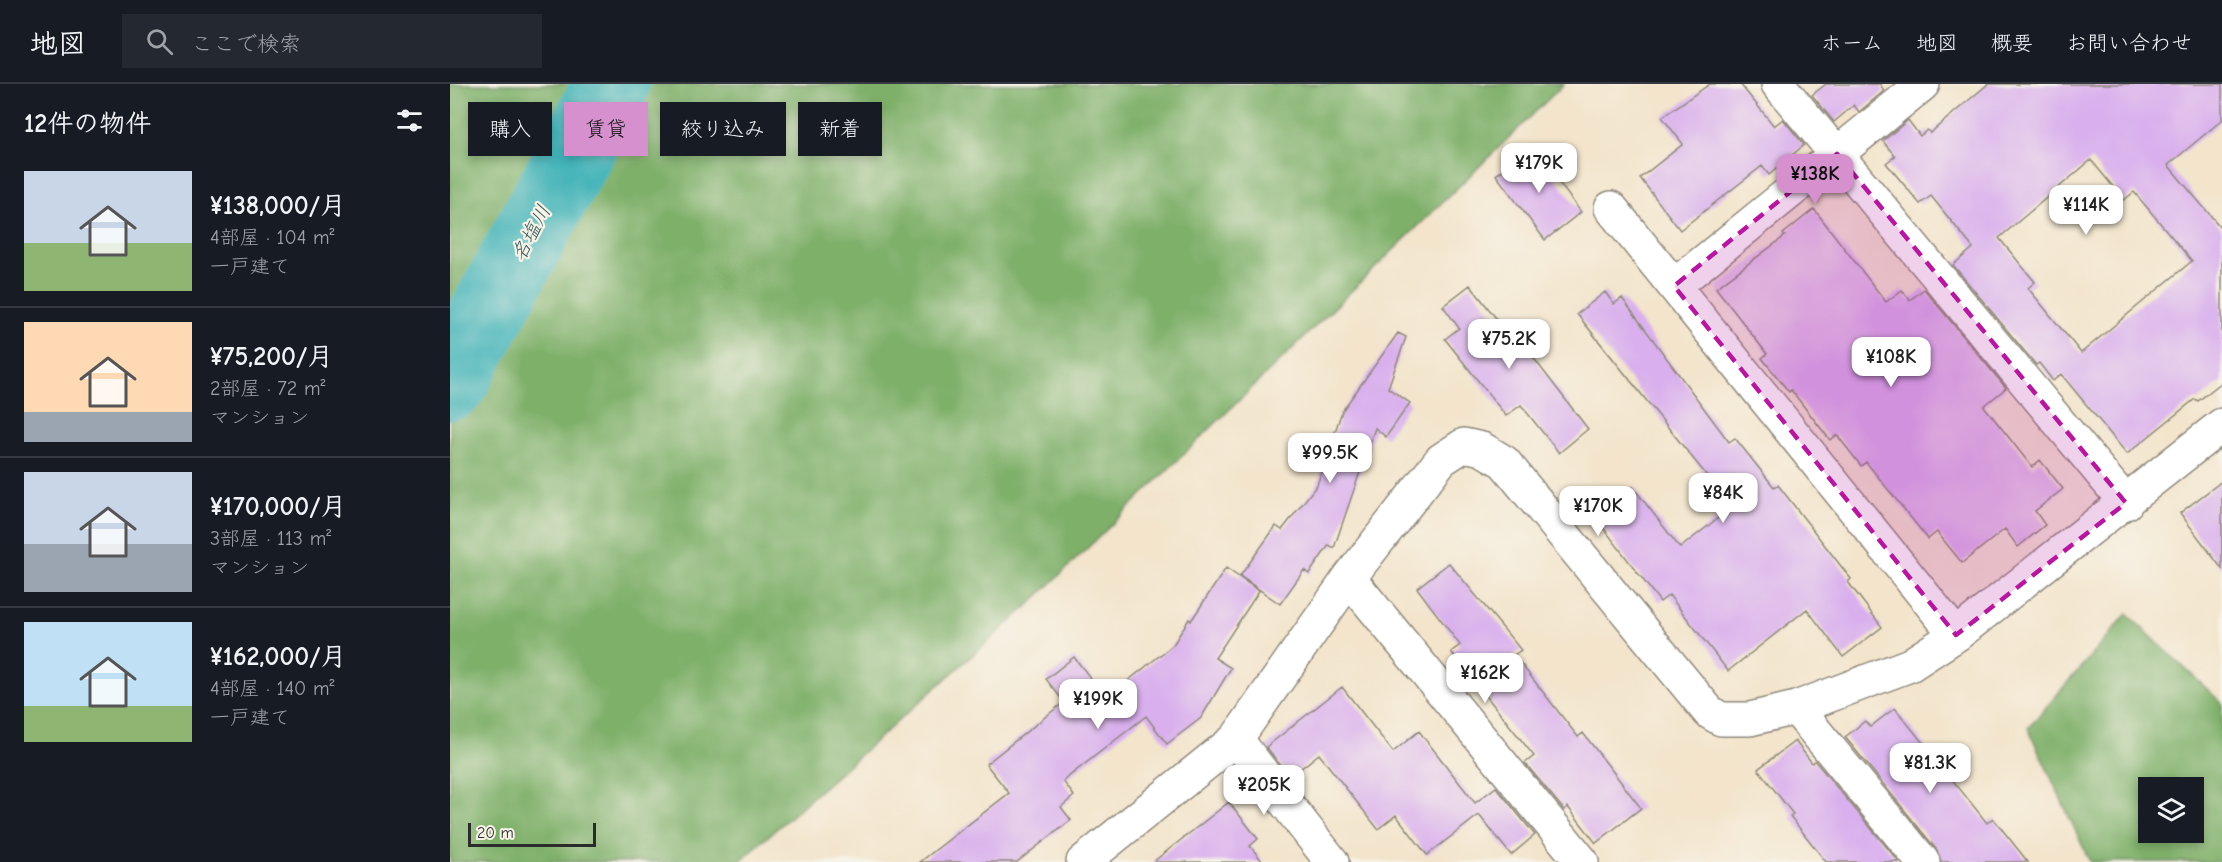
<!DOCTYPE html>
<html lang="ja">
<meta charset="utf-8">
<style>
body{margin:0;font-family:"Comic Neue","Klee One",sans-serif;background:#242831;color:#f1f3f6;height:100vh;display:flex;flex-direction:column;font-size:22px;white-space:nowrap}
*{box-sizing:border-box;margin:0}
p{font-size:20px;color:#9ea1a6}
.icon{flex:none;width:33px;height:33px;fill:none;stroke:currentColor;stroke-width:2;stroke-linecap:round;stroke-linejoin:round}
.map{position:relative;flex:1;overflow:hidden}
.side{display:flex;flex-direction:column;background:#171b24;width:450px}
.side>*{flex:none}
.banner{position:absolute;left:18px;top:18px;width:570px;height:54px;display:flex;gap:12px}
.buttons{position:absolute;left:1688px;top:693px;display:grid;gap:12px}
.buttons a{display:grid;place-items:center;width:66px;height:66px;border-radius:0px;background:#171b24;box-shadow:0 3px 9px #0003;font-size:30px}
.scale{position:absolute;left:18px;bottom:15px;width:128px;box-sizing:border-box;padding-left:6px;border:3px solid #2b2b2b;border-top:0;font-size:16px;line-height:21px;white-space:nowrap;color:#2b2b2b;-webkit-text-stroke:4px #f7f3e8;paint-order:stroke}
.price{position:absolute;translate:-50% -51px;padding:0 14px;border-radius:12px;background:#fff;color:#222;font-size:20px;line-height:39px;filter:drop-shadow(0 2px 3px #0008)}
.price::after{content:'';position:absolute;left:50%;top:36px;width:18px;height:14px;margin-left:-9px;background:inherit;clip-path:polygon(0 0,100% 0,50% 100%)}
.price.current{background:#d690ce;color:#111}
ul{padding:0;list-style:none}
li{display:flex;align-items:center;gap:18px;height:150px;padding:0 24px}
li+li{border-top:2px solid #363941}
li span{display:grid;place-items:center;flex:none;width:168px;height:120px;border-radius:0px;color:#555}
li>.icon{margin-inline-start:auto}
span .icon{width:72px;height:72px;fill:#fffc;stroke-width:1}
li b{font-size:26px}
h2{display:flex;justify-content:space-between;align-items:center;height:72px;padding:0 24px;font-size:26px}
.tag{padding:0 21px;border-radius:0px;background:#171b24;box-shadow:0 3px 9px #0003;font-size:21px;line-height:54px}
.tag.current{background:#d690ce;color:#111}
header{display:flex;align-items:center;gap:36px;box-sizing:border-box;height:84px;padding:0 30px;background:#171b24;border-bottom:2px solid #363941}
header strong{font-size:28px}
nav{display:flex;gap:33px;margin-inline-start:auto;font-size:21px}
.search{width:420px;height:54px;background:#242831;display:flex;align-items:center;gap:15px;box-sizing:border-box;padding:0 21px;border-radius:0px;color:#9ea1a6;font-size:22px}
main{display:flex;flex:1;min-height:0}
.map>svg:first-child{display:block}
</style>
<header>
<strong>地図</strong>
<div class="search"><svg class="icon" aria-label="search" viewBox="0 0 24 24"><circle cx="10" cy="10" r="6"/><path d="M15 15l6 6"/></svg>ここで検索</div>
<nav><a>ホーム</a><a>地図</a><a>概要</a><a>お問い合わせ</a></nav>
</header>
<main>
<section class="side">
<h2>12件の物件<svg class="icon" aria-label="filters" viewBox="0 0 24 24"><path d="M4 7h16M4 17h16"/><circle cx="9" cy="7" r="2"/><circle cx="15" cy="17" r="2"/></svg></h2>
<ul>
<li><span style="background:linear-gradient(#c9d6e8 60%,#8fb573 0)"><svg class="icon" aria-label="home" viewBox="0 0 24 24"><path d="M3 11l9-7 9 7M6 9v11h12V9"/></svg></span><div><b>¥138,000/月</b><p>4部屋 · 104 m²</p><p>一戸建て</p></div></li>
<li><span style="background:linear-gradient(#ffd9b3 75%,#9aa5b1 0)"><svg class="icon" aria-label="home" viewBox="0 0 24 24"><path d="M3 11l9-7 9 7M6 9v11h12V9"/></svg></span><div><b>¥75,200/月</b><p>2部屋 · 72 m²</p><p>マンション</p></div></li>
<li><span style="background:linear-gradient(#c9d6e8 60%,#9aa5b1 0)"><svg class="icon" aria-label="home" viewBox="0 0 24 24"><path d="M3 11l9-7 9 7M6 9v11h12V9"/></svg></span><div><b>¥170,000/月</b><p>3部屋 · 113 m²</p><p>マンション</p></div></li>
<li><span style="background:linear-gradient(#bfe0f5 70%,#8fb573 0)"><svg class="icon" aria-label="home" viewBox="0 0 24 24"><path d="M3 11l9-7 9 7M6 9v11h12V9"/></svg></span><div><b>¥162,000/月</b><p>4部屋 · 140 m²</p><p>一戸建て</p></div></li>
</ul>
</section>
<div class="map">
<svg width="1772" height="778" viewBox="0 0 1772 778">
<rect width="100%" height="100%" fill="#f7f3e8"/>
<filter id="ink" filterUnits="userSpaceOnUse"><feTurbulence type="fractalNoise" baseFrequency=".0167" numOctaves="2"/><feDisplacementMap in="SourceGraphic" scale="12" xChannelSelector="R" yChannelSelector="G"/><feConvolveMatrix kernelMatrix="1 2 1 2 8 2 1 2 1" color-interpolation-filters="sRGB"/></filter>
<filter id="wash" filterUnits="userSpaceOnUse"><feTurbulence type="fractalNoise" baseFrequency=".008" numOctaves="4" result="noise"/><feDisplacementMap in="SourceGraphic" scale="24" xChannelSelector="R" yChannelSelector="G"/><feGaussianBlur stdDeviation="1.35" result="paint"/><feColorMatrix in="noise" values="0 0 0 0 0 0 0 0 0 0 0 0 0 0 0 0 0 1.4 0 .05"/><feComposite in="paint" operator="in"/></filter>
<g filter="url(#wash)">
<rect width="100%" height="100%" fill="#f3e4cb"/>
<path fill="#7fb06b" stroke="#556e4b" stroke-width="1.5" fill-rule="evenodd" d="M0,0H1114L579,521L289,778H0Z
M1677,530L1772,619V778H1640L1578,644ZM1698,704H1743V748H1698Z"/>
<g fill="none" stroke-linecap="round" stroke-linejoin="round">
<path stroke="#41b2b8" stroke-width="76" d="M0,298L162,0"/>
</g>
<g id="blocks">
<path fill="#d9b0ed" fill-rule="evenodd" d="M1260,0H1290L1324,42L1333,35L1354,61L1319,91L1312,82L1230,146L1190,94L1233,60L1212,33Z
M1376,0H1430L1434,7L1409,28L1404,21L1384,38L1362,11Z
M1538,0H1772V36L1718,81L1772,145V298L1748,317L1745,315L1677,370L1611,290L1603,297L1589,279L1586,281L1503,181L1523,164L1481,112L1470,120L1436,79L1445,72L1433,57L1458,36L1470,52L1477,46L1480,49ZM1641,76L1674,116L1684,108L1742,177L1631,269L1578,204L1585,198L1549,154Z
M1083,64L1131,128L1095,156L1046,91Z
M1364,125L1436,218L1452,206L1460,216L1474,205L1556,304L1534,322L1582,383L1590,376L1613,405L1585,427L1595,441L1568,463L1555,445L1512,479L1487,448L1478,455L1416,378L1411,382L1387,351L1380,356L1341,306L1339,308L1312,274L1317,270L1266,204L1335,152L1333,150Z
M1020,201L1075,271L1079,268L1138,345L1109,369L1071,321L1056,332L995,255L1009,244L993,222Z
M1155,208L1164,220L1172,214L1279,358L1285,354L1324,403L1328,401L1401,495L1398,498L1432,543L1393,573L1357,525L1278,587L1219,511L1210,518L1145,433L1183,403L1230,464L1282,423L1127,230Z
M948,249L956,253L938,304L960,319L936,353L925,344L884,464L879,461L859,490L854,486L830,520L790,492L826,442L832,446L867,401L892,327Z
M1772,397V485L1730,429Z
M999,479L1071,566L1064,571L1128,653L1133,649L1191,724L1146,759L1118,723L1114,726L1075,679L1084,672L1001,568L1010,561L967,504Z
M776,484L809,507L765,574L781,584L751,634L717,660L696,632L613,697L624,712L611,723L621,736L567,778H470L559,709L536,680L614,618L596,595L624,573L656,614L723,561L739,535L741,537Z
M892,603L943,668L969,647L1025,719L1046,703L1085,751L1061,771L1029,731L977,771L946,731L928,745L869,670L840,693L816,663Z
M1445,624L1537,739L1543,734L1578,778H1491L1487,766L1395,653L1415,637L1420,643Z
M1345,657L1362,679L1365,677L1449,778H1376L1340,732L1343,730L1308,685Z
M779,718L808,755L800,762L813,778H703Z"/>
</g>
</g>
<g filter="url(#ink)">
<use href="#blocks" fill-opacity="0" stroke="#8f887b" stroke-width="1.5"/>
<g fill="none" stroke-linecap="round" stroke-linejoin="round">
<g stroke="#8f887b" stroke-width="36">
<path id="minor" d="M1328,0L1676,419
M1161,124L1506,551
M1224,202L1473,0
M899,494L1132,778
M1346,624L1473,778
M786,655L882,778
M633,778L786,655L899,494L991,376L1014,361L1032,365L1054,378L1259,628L1271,635H1300L1346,624L1460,581L1506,551L1772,341"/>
</g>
<use href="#minor" stroke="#fff" stroke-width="33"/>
</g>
</g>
<path fill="#b5179e" fill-opacity="0.2" stroke="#b5179e" stroke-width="4.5" stroke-dasharray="12 8" stroke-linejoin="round" d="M1387,70L1676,419L1506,551L1224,202Z"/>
<g text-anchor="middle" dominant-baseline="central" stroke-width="4.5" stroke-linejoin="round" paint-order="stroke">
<g font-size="20" font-style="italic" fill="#335a5c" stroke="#f7f3e8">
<text transform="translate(81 149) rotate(-62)">名塩川</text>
</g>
</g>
</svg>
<div class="buttons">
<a><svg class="icon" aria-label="layers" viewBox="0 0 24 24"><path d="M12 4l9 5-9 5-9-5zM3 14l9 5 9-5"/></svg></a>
</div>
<div class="scale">20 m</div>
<b class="price" style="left:1089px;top:110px">¥179K</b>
<b class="price current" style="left:1365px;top:121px">¥138K</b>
<b class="price" style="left:1636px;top:152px">¥114K</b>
<b class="price" style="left:1059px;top:286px">¥75.2K</b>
<b class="price" style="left:1441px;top:304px">¥108K</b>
<b class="price" style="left:880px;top:400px">¥99.5K</b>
<b class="price" style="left:1273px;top:440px">¥84K</b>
<b class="price" style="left:1148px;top:453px">¥170K</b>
<b class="price" style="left:1035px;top:620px">¥162K</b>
<b class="price" style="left:648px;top:646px">¥199K</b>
<b class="price" style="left:1480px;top:710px">¥81.3K</b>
<b class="price" style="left:814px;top:732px">¥205K</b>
<div class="banner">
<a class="tag">購入</a>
<a class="tag current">賃貸</a>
<a class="tag">絞り込み</a>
<a class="tag">新着</a>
</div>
</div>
</main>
